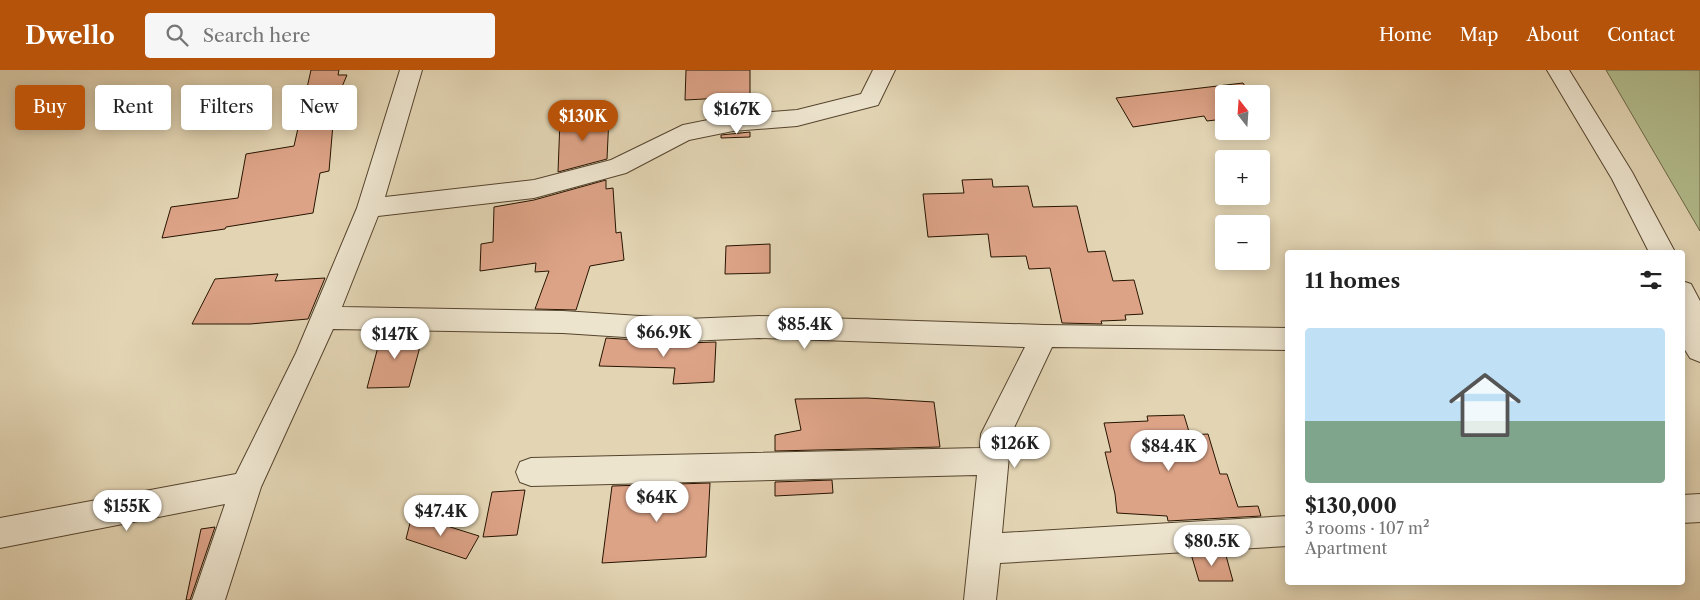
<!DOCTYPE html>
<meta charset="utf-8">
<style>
body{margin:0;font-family:"Libre Caslon Text",serif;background:#f6f6f6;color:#222;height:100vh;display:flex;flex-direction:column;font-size:19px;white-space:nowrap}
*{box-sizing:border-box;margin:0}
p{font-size:16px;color:#767676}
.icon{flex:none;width:28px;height:28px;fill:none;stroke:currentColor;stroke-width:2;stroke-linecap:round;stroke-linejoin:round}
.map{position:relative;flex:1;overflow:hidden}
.drawer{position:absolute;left:1285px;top:180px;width:400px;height:335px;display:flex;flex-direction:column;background:#fff;border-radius:5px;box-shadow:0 2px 12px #0003}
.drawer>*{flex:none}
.banner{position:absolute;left:15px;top:15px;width:475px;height:45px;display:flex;gap:10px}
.needle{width:32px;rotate:343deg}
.controls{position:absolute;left:1215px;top:15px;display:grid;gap:10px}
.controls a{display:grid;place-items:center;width:55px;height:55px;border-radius:5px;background:#fff;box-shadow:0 2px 12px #0003;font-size:25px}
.price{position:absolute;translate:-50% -42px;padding:0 11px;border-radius:18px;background:#fff;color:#222;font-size:16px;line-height:32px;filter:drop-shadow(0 1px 2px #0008)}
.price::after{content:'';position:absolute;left:50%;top:30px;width:15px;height:11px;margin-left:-8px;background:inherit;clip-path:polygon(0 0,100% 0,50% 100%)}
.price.active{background:#b45309;color:#fff}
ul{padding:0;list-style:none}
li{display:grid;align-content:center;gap:10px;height:265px;padding:0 20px}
li span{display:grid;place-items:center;height:155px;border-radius:5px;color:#555}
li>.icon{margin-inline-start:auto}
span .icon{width:90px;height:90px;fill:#fffc;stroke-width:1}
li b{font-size:21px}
h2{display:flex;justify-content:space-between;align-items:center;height:60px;padding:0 20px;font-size:21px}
.pill{padding:0 18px;border-radius:5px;background:#fff;box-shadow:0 2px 12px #0003;font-size:18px;line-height:45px}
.pill.active{background:#b45309;color:#fff}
header{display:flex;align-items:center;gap:30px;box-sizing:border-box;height:70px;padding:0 25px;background:#b45309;color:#fff}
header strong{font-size:24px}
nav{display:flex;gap:28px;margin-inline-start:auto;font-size:18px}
.search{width:350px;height:45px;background:#f6f6f6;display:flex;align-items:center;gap:12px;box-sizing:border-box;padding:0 18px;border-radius:5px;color:#767676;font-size:19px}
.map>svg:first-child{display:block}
</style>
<header>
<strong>Dwello</strong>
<div class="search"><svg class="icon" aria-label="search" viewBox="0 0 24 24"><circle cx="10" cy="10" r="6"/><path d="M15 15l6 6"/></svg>Search here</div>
<nav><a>Home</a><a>Map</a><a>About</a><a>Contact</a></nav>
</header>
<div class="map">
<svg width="1700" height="530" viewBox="0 0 1700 530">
<rect width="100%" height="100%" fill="#e3d5b4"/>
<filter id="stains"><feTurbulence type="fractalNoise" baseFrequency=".004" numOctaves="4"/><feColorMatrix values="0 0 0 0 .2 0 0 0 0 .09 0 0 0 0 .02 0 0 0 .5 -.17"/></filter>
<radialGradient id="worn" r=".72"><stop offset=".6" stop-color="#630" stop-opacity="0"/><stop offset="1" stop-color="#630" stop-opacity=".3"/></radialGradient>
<path fill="#b3bd8e" stroke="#6c6847" d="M1606,0H1700V161Z"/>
<path fill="#dda387" stroke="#261400" d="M311,0H339L338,5H347L326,54H333L329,101L320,103L313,143L226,157L225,159L162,168L171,137L238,128L246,84L294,76Z
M686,0H750V42L722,45L723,28L685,30Z
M1243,13L1250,24H1224V49L1207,51L1204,46L1133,57L1116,28Z
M609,46L607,89L558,102L560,50Z
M750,62V67L721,68V65Z
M992,109L993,117L1028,116L1033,137L1077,136L1088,182L1105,181L1113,211L1134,210L1143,244L1125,245L1126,250L1101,251L1102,254L1062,253L1050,198L1029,199L1026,186L991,187L988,164L928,167L923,124L964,123L962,110Z
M606,110V119L613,118L616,163L621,162L624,190L590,196L576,240L535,239L549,201L535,202L536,193L480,201L481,174L493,172L494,137L534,130Z
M770,174V203L725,204L726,176Z
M278,204L275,211L325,208L308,249L250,254H192L215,209Z
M382,262H424L409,317L367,318Z
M606,268L686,273L716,272L714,312L673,314L675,298L599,296Z
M867,328L934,332L940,377L775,381V365L801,360L795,329Z
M1184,345L1190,365L1208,364L1220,404H1227L1238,437L1258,436L1261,446L1168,451L1167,446L1117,443L1115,424L1105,382H1111L1104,353L1148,351L1147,346Z
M832,410L833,423L775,426V412Z
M710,413L706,487L602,493L612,416Z
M525,420L517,465L483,467L492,422Z
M412,445L479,466L466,489L406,469Z
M215,457L190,530H186L201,459Z
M1225,482L1233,511H1199L1191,484Z"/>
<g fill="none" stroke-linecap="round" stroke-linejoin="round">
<g stroke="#55442d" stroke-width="2">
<path id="street" d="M400,0H422L385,127L534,110L611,90L683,55L733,45L797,40L861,24L873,0H895L878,35L797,56L733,61L689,70L626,103L534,128L378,146L342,237L563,241L686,249L759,246L1044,255L1288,258V280L1052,277L1011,364L1002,463L1288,446V476L1000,493L996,530H964L977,405L531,416L520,412L516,402L520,392L531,388L980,378L981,364L1025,277L759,268L686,271L563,263L333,259L261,417L225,530H192L225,434L0,478V448L236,404L296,283L357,138Z
M1547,0H1569L1632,102L1675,182H1649L1612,109Z
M1682,211L1691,214L1700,231V292L1690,288L1682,275Z
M1700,424V452L1682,453V425Z"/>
</g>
<use href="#street" fill="#ede4ce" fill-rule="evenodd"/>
</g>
<rect width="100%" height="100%" filter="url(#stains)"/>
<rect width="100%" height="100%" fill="url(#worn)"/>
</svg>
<div class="controls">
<a><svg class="needle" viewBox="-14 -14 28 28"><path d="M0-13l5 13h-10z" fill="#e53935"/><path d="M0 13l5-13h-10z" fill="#767676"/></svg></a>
<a>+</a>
<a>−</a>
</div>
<b class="price" style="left:737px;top:65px">$167K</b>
<b class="price active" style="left:583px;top:72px">$130K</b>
<b class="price" style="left:805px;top:280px">$85.4K</b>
<b class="price" style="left:664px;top:288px">$66.9K</b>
<b class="price" style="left:395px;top:290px">$147K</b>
<b class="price" style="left:1015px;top:399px">$126K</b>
<b class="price" style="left:1169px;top:402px">$84.4K</b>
<b class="price" style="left:657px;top:453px">$64K</b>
<b class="price" style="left:127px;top:462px">$155K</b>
<b class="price" style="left:441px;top:467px">$47.4K</b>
<b class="price" style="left:1212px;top:497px">$80.5K</b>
<div class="banner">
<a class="pill active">Buy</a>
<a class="pill">Rent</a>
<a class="pill">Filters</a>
<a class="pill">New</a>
</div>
<section class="drawer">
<h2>11 homes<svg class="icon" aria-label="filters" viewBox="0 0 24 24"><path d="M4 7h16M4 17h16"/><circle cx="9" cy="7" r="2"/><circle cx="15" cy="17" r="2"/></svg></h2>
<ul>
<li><span style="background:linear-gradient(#bfe0f5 60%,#7fa58c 0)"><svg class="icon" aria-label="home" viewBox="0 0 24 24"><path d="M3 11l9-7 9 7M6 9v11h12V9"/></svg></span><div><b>$130,000</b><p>3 rooms · 107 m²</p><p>Apartment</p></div></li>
</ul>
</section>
</div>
